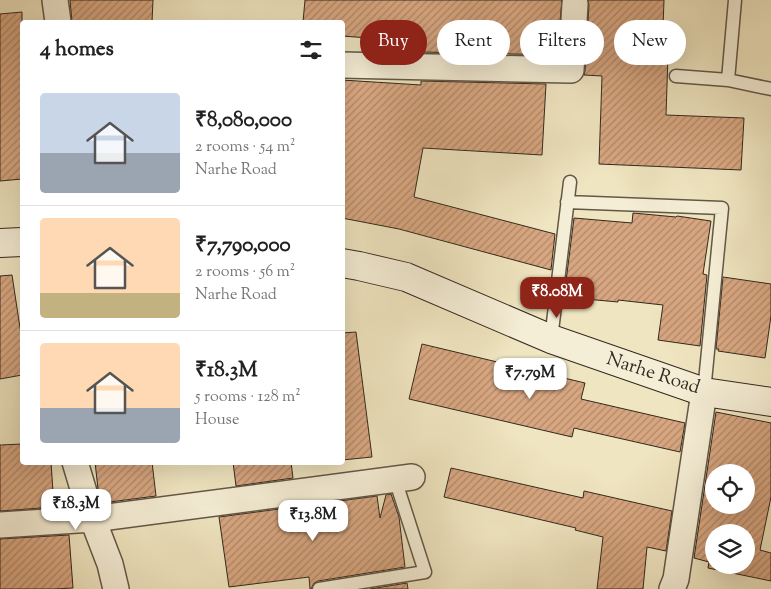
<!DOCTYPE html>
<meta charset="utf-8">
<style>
body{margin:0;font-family:"Sorts Mill Goudy",serif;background:#f2f2f2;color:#222;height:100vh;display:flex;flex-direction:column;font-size:19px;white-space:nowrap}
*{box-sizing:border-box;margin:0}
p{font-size:16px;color:#767676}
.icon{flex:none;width:28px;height:28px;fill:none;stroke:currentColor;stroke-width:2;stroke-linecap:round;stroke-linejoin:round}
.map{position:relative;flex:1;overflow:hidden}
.side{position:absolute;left:20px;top:20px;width:325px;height:445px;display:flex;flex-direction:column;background:#fff;border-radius:5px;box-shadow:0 5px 20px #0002}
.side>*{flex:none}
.hud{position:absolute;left:360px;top:20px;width:335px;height:45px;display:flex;gap:10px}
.controls{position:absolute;left:705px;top:464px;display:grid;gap:10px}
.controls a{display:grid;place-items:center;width:50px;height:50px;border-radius:50%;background:#fff;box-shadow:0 5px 20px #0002;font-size:25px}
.price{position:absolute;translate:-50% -42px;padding:0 11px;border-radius:10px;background:#fff;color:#222;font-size:16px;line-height:32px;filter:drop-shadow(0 1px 2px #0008)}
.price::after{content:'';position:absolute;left:50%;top:30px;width:15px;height:11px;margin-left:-8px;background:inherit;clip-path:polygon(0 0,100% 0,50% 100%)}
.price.active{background:#8f2418;color:#fff}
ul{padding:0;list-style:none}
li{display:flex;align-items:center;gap:15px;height:125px;padding:0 20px}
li+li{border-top:1px solid #e0e0e0}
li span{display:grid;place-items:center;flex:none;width:140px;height:100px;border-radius:5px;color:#555}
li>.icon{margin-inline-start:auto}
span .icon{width:60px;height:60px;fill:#fffc;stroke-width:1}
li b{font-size:21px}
h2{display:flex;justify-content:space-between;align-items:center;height:60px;padding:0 20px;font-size:21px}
.pill{padding:0 18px;border-radius:22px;background:#fff;box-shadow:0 5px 20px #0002;font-size:18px;line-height:45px}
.pill.active{background:#8f2418;color:#fff}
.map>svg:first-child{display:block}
</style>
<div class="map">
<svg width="771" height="589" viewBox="0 0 771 589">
<defs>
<pattern id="building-hatch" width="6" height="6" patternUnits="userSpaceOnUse" patternTransform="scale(1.25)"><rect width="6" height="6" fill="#d8a781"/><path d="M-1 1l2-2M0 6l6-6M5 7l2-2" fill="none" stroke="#b08869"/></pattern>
</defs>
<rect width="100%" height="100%" fill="#efe5c0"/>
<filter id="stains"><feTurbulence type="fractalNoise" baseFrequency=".004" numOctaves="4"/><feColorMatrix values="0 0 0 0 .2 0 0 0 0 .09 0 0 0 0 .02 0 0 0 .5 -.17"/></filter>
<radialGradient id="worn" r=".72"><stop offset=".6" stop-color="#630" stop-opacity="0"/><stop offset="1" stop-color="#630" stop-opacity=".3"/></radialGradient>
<path fill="url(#building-hatch)" stroke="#34281f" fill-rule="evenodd" d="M70,0H153L152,22H72Z
M305,0H562L557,55L422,52L423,42L342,36V22H303Z
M588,0H664L662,55L668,56L666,115L744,118L741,170L599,164L602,76L584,75L585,71L589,5Z
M22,12V179L0,181V14Z
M342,80L421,85V81L546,84L542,155L423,148L414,197L555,234L551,270L399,229L342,218Z
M633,213L676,217L677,216L711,221L703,274L707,275L700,346L658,340L663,305L618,300V302L564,297L574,218L632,223Z
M12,275L22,341V375L0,379V276Z
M723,277L771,284V316L765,358L718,351L719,349H716Z
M356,332L372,457L342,460V333Z
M422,344L585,383L581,399L685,423L680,452L574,428L572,437L409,399Z
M716,412L771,423V497L760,550L771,553V581L708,568L709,562L694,558ZM714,472H746V505H714ZM714,532H746V565H714Z
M22,444V462H51L54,507L0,511V445Z
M95,462H152L156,496L102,503L98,489Z
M233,462H291L293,478L236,486Z
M451,468L583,498L584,491L672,511L666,551L647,547L643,589H597L603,537L575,530L576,528L444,497Z
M391,494L399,517L405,567L318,581L314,583L311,589H310L309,577L229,587L219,517L377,496L380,518L386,495Z
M69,535L73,588L54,589H0V539Z
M407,583L408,589H370Z"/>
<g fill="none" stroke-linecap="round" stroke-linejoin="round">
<g stroke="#635747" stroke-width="15">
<path id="lane" d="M735,0L728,80L771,89
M676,76L728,80
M567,202L722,208L704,392
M551,339L570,182
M319,589L425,572L395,479"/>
</g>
<g stroke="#635747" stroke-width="28">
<path id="street" d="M55,0L58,22
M342,65L571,70L575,4
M75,462L90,512L110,564L116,589
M0,525L93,519L412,477
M672,589L676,579L704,392"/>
</g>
<g stroke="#34281f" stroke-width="30">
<path id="secondary" d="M0,243L22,242
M342,263L359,266L406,277L551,339L704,392L771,402"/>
</g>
<use href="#lane" stroke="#f5eed6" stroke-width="12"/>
<use href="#street" stroke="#f5eed6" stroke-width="25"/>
<use href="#secondary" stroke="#f5eed6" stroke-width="28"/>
</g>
<g text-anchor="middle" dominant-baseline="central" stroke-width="5" stroke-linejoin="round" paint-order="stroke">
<g font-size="19" fill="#34281f" stroke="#f5eed6">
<text transform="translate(653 374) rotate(18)">Narhe Road</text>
</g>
</g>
<rect width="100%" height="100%" filter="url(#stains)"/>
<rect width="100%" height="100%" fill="url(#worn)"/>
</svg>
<div class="controls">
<a><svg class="icon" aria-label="locate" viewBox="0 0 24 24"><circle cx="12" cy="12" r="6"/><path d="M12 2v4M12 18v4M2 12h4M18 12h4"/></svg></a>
<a><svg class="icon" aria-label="layers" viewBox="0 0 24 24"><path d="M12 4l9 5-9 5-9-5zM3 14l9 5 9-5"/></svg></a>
</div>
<b class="price active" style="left:557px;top:319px">₹8.08M</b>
<b class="price" style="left:530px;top:400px">₹7.79M</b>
<b class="price" style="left:76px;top:531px">₹18.3M</b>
<b class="price" style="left:313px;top:542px">₹13.8M</b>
<div class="hud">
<a class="pill active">Buy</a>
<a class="pill">Rent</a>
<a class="pill">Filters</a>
<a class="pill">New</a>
</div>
<section class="side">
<h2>4 homes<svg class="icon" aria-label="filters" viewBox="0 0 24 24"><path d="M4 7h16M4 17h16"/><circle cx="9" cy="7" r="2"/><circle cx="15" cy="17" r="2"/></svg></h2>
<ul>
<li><span style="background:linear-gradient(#c9d6e8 60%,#9aa5b1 0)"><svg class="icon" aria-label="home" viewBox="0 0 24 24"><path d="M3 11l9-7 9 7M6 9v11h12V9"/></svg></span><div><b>₹8,080,000</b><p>2 rooms · 54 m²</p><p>Narhe Road</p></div></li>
<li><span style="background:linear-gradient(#ffd9b3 75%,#c2b280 0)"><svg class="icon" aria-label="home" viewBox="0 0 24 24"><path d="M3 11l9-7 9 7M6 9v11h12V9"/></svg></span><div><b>₹7,790,000</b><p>2 rooms · 56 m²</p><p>Narhe Road</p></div></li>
<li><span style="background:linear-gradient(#ffd9b3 65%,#9aa5b1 0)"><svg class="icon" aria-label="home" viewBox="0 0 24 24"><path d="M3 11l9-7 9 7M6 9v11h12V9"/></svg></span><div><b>₹18.3M</b><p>5 rooms · 128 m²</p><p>House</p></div></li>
</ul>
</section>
</div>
